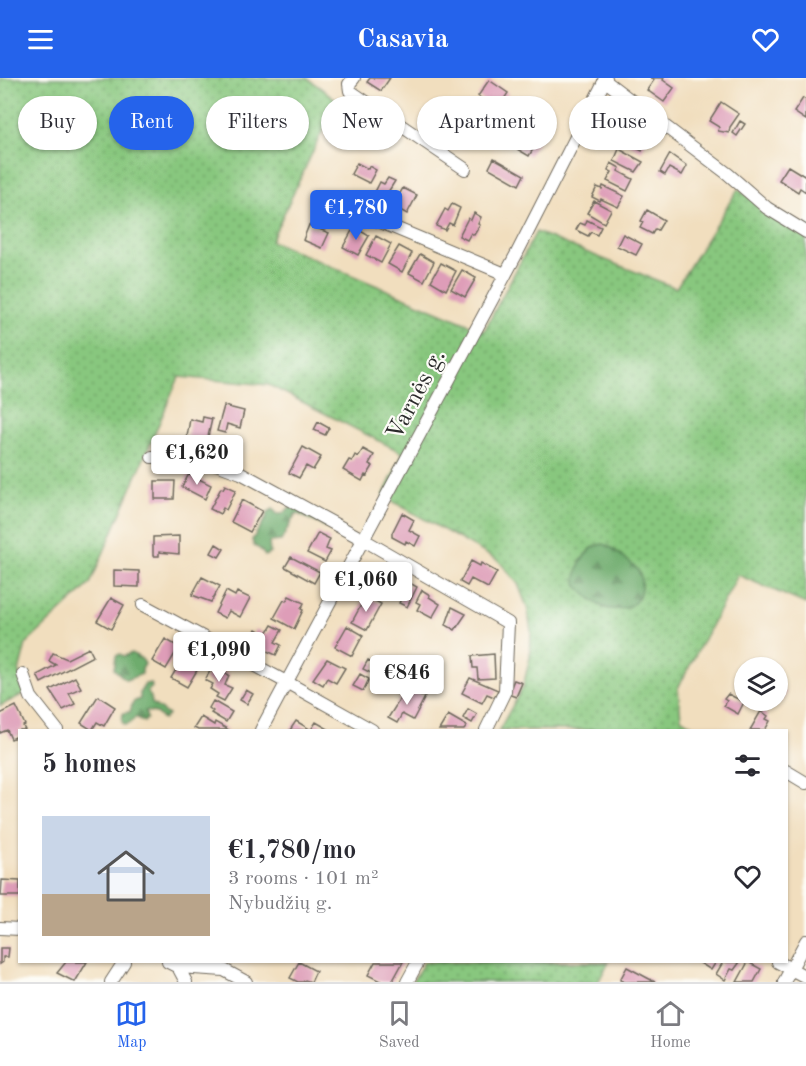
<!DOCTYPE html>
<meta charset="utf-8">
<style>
body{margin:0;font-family:"Old Standard TT",serif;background:#f2f2f3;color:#2b2b33;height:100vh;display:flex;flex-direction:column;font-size:22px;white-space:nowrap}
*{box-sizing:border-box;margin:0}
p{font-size:20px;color:#7c7c81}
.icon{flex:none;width:33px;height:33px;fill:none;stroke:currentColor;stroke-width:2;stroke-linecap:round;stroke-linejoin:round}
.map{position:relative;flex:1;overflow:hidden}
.drawer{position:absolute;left:18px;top:651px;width:770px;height:234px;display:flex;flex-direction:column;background:#fff;border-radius:0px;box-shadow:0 2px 4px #0004}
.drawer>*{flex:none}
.banner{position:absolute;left:18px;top:18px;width:771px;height:54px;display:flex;gap:12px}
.fabs{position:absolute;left:734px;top:579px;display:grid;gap:12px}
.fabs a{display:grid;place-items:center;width:54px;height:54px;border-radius:50%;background:#fff;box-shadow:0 2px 4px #0004;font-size:30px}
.price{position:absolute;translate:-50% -51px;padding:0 14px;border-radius:6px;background:#fff;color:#222;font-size:20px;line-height:39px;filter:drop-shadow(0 2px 3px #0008)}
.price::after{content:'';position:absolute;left:50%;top:36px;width:18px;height:14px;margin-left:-9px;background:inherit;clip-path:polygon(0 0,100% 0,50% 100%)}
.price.current{background:#2563eb;color:#fff}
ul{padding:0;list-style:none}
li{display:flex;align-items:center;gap:18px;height:150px;padding:0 24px}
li+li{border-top:2px solid #e1e1e2}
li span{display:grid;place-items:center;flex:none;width:168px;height:120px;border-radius:0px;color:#555}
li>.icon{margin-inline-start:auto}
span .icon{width:72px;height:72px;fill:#fffc;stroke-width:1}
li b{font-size:26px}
h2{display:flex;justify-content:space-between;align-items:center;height:72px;padding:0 24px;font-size:26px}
.chip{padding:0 21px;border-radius:27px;background:#fff;box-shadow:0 2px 4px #0004;font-size:21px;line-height:54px}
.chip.current{background:#2563eb;color:#fff}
header{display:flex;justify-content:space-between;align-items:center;height:78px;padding:0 24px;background:#2563eb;color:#fff;font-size:27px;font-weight:700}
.tabs{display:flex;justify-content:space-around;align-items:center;height:84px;border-top:2px solid #e1e1e2;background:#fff;font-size:16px;color:#7c7c81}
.tabs a{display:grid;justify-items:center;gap:3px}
.tabs .current{color:#2563eb}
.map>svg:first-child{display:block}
</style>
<header><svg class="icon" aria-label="menu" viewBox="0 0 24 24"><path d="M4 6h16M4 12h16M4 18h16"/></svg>Casavia<svg class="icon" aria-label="heart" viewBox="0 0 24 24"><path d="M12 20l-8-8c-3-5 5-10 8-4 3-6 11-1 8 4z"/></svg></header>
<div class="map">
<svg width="806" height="904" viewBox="0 0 806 904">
<defs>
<pattern id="grass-dots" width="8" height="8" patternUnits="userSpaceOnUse" patternTransform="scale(1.5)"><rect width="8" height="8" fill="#88c77e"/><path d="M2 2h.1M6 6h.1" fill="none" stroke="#6fa267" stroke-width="1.8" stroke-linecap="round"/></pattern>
<pattern id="forest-firs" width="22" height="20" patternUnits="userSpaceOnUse" patternTransform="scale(1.5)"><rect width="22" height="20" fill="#6eac6d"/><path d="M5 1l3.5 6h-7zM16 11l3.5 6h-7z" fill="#5b8c5a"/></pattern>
</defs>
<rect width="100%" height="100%" fill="#fdfcf7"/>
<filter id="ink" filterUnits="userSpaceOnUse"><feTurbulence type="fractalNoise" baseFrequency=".0167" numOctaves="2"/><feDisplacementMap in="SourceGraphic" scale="12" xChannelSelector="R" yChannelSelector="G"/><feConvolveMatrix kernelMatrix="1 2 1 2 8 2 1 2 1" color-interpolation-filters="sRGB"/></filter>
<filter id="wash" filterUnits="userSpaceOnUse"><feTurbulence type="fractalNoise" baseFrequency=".008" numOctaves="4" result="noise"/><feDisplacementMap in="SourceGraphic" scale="24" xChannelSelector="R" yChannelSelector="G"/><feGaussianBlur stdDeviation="1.35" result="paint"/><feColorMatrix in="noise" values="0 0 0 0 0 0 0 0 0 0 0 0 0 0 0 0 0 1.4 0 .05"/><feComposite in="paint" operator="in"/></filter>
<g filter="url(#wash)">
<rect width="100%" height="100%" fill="#f1debe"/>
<path fill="url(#grass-dots)" stroke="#5a7954" stroke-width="1.5" d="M0,0H307L337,22L271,163L484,253L536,154L676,210L738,111L806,159V526L738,497L678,610L681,640L699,652H499L523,609L530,579L531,553L527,529L518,506L499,483L383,418L403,375L269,307L179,299L90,506L26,566L19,594L25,615L0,628Z
M424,884H609L598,904H412Z"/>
<path fill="url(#forest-firs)" stroke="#4c6c4c" stroke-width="1.5" d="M295,428L338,451L334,453L296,435L281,463L269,464L270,475L265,478L260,471L254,468L252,462L266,440L267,435L273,431L277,436H282L289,430Z
M603,466C611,468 617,474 623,479C627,482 633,486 637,491C644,499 642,518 634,525C626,532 611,533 603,529C593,525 585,515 577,508C573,492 586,468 603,466Z
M132,575L142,581L145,586L142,591V596L126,602L114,591L116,578L120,576L124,578Z
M151,605L152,609L147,614L151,619L152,625L168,637L163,641L156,635L145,633L147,640L144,644L136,639L129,646L125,647L122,644L123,635L130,634L133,624L140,621V614L145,606Z"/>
<g id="blocks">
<path fill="#de9db8" d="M370,0H390L381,13L367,4Z
M650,0H664L663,2L674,10L664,24L647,12L654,2Z
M489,2L508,15L497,32L478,18Z
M803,20L806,22V42L794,34Z
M721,24L739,36L730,49L729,55L718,53L719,49L709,43Z
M453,33L476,50L466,63L459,58L452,68L438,58L446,48L443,46Z
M535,41L547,47L529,78L517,71Z
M740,43L745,46L737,58L733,55Z
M629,55L646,63L642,73L625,64Z
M619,71L643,84L636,94L614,83Z
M670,76L687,88L682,97L669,90L665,97L660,94Z
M494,80L524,97L519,107L489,90Z
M357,85L368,91L369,88L376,92L369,105L351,96Z
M611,85L620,90L618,93L633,101L627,113L607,103L612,94L608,92Z
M788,88L806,99V114L800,110L798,114L779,102Z
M388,100L395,103L380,127L371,122L380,104L384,106Z
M603,108L624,118L618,129L601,121L600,123L592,119L597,109L602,111Z
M403,110L417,117L407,136L393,128Z
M319,121L339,129L332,144L313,137Z
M594,123L611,132L604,145L587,135Z
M452,126L460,130L453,147L449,145L445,152L436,148L445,131L448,133Z
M647,132L664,142L658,152L655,151L652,156L640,150L643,144L641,143Z
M474,135L481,139L478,146L480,147L474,157L471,155L467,162L459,158L468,140L471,142Z
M587,142L601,149L597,157L591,154L588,158L576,152L580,145L585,147Z
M309,147L329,155L322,170L303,162Z
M354,149L369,158L358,177L343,169Z
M623,156L642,166L636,177L617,168Z
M376,158L391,166L381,185L366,177Z
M399,168L412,175L402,194L388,186Z
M420,176L434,184L424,203L409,195Z
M441,185L456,193L446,212L431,203Z
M462,192L476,200L465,219L451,211Z
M224,328L244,333L240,350L227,346L225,355L217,353Z
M203,339L212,341L207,363L187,359L190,341L202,344Z
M318,344L329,350L325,357L314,352Z
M303,369L321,379L313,392L306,388L299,400L289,395Z
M363,371L374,377L369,386L373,388L367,398L365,397L362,403L343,392L349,382L352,383L355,377L358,379Z
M189,396L211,407L205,421L182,409Z
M155,403H175L174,421H155Z
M225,407L236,412L226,432L223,430L220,436L210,431L221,410L223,411Z
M242,422L262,433L250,454L231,444Z
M402,435L414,442L409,452L420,458L415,468L406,463L405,466L392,459V455Z
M318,455L330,461L326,471L331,473L325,484L307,475Z
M179,458V476L159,474V478H153V459Z
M216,466L224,471L219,479L211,475Z
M291,479L320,494L314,505L285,489Z
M471,483L480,488L481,485L497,494L488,510L471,501L467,508L460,504Z
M376,486L383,490L380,495L408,510L410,505L417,509L407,529L399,525L402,519L375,505L372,510L365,506Z
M114,492L139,493V509L114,508Z
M202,499L220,508L211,524L192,517Z
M422,512L430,517L429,519L440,526L432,540L417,532L420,526L416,524Z
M226,513L235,518L237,514L250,520L240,539L229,533L225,540L215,535Z
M289,518L304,525L301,531L303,532L294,551L274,540L284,522L286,523Z
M366,518L381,526L367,552L352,544Z
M111,520L124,527L111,551L97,543Z
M452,529L466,536L455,552L446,547Z
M272,547L282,552L275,564L281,567L276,577L249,565L256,551L266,557Z
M347,548L363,557L352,578L335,569Z
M165,561L179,569L166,591L152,583Z
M89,570L93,578L41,605L37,597L56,587L49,583L53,575L67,581Z
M186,575L202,584L187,609L171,600Z
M494,576L495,600L478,601L477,590H473L472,578Z
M327,581L345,590L336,605L327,600L323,607L313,601Z
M368,582L376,586L371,595L363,591Z
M213,588L229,597L225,607L232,610L224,623L216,619L218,616L210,611L213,606L205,602Z
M360,596L369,601L363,613L353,608Z
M75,599L81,610L69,615L75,626L63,632L50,612Z
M470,600L498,612L494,619L487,616L482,625L462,615Z
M514,602L522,605L516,619L508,616Z
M777,609L786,614L782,623L777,620Z
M407,610L425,619L413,642L402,636L397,645L388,640Z
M246,612L253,616L247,626L240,622Z
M728,616L744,624L738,636L724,628L727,623L724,621Z
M98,618L115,629L104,648L97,644L92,652L81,645Z
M213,623L232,634L226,644L211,635L213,633L209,630Z
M16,628L25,647L23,648L25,652H20V657L11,661L7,652L0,655V636Z
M468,631L477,636L472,645L463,640Z
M761,633L768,638L766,641L770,643L765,652H750Z
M448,637L467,648L464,652H439Z
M201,639L214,647L215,644L229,652H198L194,650Z
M296,643L311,652L316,644L330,652H290Z
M2,802L20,803V818H1Z
M0,870H9L8,879H3V884L0,886Z
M66,884H87L75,904L57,895Z
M299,884L316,893L311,904L305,902L303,904H298L290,900Z
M375,884H403L392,904H382L368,897Z
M701,884H716L711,892L700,885Z
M723,884H740L734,892L731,891L725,902L716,896Z
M748,884L761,891L754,904H737Z
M627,889L655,904H624L620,902Z"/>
</g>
</g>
<g filter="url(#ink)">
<use href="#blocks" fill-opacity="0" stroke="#706a5e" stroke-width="1.5"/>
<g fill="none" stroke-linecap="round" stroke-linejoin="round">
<g stroke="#706a5e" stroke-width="14">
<path id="minor" d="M354,0L349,6L350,13L465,91
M604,2L728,96L767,130L806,154
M352,132L505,196
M152,379L175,378L197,379L241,395L364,462L508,545L505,613L486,652
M143,527L288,605L372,652
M23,596L31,619L57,652
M261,652L517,175L606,0
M786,693L806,705
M0,850L20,851
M168,884L178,889L186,904
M778,884L806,899
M178,889L224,892L246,904
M111,904L124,884
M407,904L418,884
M784,904L806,863"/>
</g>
<use href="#minor" stroke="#fff" stroke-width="12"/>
</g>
</g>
<g text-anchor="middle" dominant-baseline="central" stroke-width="4.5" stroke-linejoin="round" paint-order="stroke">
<g font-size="24" fill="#2b2b2b" stroke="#fdfcf7">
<text transform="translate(417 317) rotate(-62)">Varnės g.</text>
</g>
</g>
</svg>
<div class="fabs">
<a><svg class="icon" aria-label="layers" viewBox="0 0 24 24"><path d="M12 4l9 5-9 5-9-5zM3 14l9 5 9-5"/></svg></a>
</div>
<b class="price current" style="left:356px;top:163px">€1,780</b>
<b class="price" style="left:197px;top:408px">€1,620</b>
<b class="price" style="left:366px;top:535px">€1,060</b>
<b class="price" style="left:219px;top:605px">€1,090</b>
<b class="price" style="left:407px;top:628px">€846</b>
<div class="banner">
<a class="chip">Buy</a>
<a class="chip current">Rent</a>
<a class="chip">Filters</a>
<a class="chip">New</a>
<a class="chip">Apartment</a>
<a class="chip">House</a>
</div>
<section class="drawer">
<h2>5 homes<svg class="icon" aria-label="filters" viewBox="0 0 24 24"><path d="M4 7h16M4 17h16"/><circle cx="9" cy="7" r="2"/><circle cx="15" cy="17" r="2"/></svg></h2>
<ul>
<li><span style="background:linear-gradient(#c9d6e8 65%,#b9a48a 0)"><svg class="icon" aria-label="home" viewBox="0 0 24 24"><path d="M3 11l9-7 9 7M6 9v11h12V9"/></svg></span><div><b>€1,780/mo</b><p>3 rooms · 101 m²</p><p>Nybudžių g.</p></div><svg class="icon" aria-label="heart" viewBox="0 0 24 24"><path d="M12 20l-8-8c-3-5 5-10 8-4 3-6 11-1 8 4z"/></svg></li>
</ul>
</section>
</div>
<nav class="tabs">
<a class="current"><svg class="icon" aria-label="map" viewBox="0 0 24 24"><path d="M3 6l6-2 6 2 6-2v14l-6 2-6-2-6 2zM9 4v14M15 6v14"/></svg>Map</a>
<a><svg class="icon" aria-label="saved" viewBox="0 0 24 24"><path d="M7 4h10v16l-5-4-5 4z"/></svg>Saved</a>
<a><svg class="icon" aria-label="home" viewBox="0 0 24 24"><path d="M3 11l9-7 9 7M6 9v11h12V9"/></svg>Home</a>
</nav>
